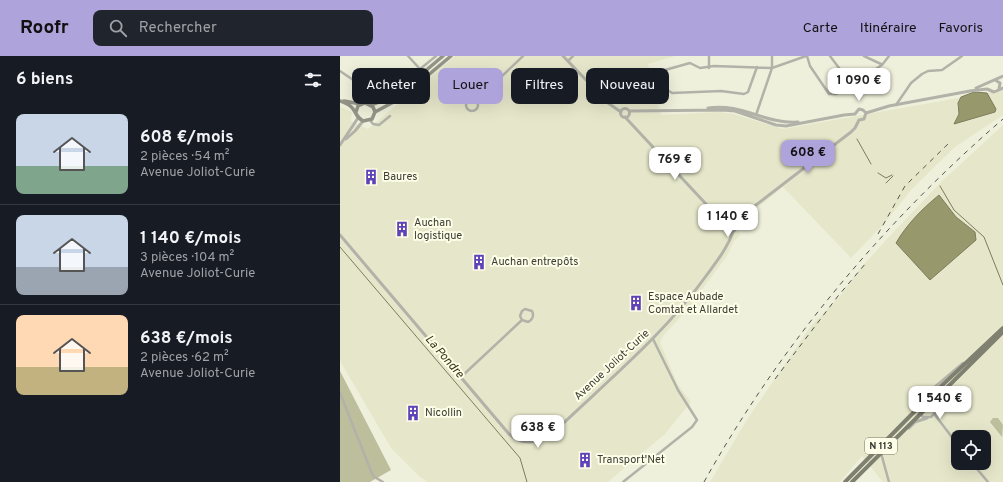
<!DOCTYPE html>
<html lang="fr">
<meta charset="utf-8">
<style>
body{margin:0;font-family:Overpass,sans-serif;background:#20242c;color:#f1f3f6;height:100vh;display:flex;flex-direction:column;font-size:15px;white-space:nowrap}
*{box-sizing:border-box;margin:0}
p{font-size:13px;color:#9ea1a6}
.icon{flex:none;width:22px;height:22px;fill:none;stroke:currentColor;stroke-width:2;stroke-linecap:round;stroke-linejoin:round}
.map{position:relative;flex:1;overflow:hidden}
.side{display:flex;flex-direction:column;background:#171b24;width:340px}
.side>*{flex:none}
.top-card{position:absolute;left:12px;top:12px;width:380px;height:36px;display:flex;gap:8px}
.controls{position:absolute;left:611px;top:374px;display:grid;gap:8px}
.controls a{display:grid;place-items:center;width:40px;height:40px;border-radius:8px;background:#171b24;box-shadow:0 4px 16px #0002;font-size:20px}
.price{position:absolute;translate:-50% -34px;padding:0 9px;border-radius:8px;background:#fff;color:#222;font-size:13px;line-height:26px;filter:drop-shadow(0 1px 2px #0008)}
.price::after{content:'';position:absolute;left:50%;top:24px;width:12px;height:9px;margin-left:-6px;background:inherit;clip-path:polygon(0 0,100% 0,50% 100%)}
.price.selected{background:#afa3db;color:#111}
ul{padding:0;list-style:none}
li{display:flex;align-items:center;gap:12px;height:100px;padding:0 16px}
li+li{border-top:1px solid #363941}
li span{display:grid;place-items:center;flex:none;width:112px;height:80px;border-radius:8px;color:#555}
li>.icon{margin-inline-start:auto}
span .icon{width:48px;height:48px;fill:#fffc;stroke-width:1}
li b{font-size:17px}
h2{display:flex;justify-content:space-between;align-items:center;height:48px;padding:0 16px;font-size:17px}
.tag{padding:0 14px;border-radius:8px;background:#171b24;box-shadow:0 4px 16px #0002;font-size:14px;line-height:36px}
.tag.selected{background:#afa3db;color:#111}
header{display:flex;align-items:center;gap:24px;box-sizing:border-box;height:56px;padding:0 20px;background:#afa3db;color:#111}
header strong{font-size:19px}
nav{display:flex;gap:22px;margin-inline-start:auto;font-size:14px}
.search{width:280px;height:36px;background:#20242c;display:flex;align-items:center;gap:10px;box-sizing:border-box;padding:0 14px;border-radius:8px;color:#9ea1a6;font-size:15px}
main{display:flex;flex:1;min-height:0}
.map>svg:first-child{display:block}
</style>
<header>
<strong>Roofr</strong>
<div class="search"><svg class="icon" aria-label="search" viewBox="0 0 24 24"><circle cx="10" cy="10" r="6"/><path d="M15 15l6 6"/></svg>Rechercher</div>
<nav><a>Carte</a><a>Itinéraire</a><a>Favoris</a></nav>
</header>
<main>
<section class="side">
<h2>6 biens<svg class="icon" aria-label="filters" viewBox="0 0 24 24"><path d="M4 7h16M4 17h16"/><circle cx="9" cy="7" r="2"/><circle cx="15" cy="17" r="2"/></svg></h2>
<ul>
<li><span style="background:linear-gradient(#c9d6e8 65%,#7fa58c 0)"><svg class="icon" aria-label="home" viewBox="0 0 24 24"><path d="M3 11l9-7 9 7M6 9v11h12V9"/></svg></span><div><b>608 €/mois</b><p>2 pièces · 54 m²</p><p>Avenue Joliot-Curie</p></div></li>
<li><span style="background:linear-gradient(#c9d6e8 65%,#9aa5b1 0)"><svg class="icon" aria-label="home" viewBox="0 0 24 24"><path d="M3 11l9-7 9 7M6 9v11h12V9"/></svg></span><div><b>1 140 €/mois</b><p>3 pièces · 104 m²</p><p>Avenue Joliot-Curie</p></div></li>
<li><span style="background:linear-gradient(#ffd9b3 65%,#c2b280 0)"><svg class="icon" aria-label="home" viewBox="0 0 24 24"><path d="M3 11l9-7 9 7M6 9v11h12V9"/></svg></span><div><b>638 €/mois</b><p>2 pièces · 62 m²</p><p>Avenue Joliot-Curie</p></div></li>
</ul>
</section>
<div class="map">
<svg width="663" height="426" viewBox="0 0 663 426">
<rect width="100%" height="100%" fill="#eff0db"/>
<path fill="#e6e7ca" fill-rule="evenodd" d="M115,0H335L308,8L321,59L378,56L394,58L443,73L663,34V59L615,91L572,133L542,170L511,202L443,131L404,163L398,174L400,180L394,185L387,200L346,255L323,280L320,286L338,329L351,346L325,378L268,426H88L80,421L51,392L0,305V51L12,56L11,65L28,73Z
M663,69V426H543L522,400L500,426H370L406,365L471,270L499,241L519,214L546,184L600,127ZM618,381H644V407H618Z"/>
<path fill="#bdbe9c" d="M0,315L51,414L30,426H0Z
M653,362H658L663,369L662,381L650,366Z"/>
<path fill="#98986d" stroke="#7c7c5c" d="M634,36L647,37L656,53L655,56L614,68L619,58L618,47L621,41Z
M599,139L616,161L635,176L636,184L590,224L556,187C567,168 582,153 599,139Z"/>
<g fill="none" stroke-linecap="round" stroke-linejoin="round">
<path stroke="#7c7c5c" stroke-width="1" d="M517,83L531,108
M538,117L546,122L552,119
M546,127L553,120
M600,130L614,154L644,181L663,229
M0,191L180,402L187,426"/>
<path stroke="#b2b2a9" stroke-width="2.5" d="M68,0L80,13
M467,0L470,10L489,38H496L542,9L549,0
M490,0L511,28
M524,0L541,8
M228,5L233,0
M417,11L408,36L404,38L381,35L332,37L326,33L322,19L325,14L350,7L360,12L374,10L432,12L466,0
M369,12V0
M0,15L28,34L22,47
M28,34L49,37L53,35L96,0
M126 49a6 6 0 1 1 12 0a6 6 0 1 1-12 0Z
M136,45L183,0
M556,49L571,27L582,18L588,15L602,14L622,0
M416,59L432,12V0
M30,64L33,68L39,69L50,60
M121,321L182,264L188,266C193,264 194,259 192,255L185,253L182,255L180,260L182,264
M0,337L33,420L43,426
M594,343L597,347V355L591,361H583L577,353L578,345L623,307
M598,349L605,336
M595,359L618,389
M541,397L549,426
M632,407L648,426
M283,426L352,371L357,364L338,334L313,283"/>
<path stroke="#b2b2a9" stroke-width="3" d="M223,0L268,47L281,56
M655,24L660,27L659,33
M636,32L663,20
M368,52C403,47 424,68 458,66
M280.5 57a4.5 4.5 0 1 1 9 0a4.5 4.5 0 1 1-9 0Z
M289,55L383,54L395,55L436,69L446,70L504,59L515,58
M526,57L549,50L630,35L647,33L654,36L663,32
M515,58L519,53L523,54L526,57
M285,61L392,176L394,175L401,161
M519,64L524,63L526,57
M6,83L15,75L23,65
M0,89L18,62
M391,173L393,167L399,162L511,76L515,72L519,64
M0,179L169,378C184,391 199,386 213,377C266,326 323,280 366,220C376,206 387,193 393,176
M569,372L575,366L587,362"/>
<path stroke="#949588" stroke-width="3.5" d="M0,45C19,51 12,59 23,65L32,63L35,56L33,51L25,47L18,50L16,56
M4,45L21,48
M31,49L57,39L103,0
M35,56L61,42L111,0"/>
<path stroke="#7f8070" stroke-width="4" d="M505,426L577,353L663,272
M512,426L663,276"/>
<path stroke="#54554b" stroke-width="1" stroke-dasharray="5 5" stroke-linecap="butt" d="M538,178L565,130L610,86
M435,323L498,240L526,207
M364,426C441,288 544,166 663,63"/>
</g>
<defs>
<g id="building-bare" transform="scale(1.2)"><path d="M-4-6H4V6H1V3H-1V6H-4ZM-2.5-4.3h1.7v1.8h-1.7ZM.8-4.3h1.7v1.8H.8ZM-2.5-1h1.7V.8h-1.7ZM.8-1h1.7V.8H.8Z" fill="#5e42ba" stroke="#fdfde8" stroke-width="2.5" paint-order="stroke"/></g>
</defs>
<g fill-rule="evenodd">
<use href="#building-bare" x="31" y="121"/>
<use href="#building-bare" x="62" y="173"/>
<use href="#building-bare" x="139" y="206"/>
<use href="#building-bare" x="296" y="247"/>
<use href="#building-bare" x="73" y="357"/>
<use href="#building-bare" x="245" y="404"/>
</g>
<g text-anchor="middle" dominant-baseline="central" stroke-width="4" stroke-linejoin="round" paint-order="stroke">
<rect fill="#fdfde8" stroke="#757669" stroke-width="1" x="525" y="382" width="32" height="16" rx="3"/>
<g font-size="10" font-weight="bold" fill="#3b3c33">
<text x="541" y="390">N 113</text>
</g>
<g font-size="11" fill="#3b3c33" stroke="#fdfde8" text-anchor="start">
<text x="43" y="121">Baures</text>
<text x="74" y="167">Auchan<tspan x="74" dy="13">logistique</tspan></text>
<text x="151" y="206">Auchan entrepôts</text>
<text x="308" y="241">Espace Aubade<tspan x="308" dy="13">Comtat et Allardet</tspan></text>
<text x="85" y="357">Nicollin</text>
<text x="257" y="404">Transport'Net</text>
</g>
<g font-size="11" fill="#3b3c33" stroke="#fdfde8">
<text transform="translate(272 309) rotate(-43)">Avenue Joliot-Curie</text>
</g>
<g font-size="12" font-style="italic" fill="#34340f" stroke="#fdfde8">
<text transform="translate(104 301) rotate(49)">La Pondre</text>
</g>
</g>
</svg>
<div class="controls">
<a><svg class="icon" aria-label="locate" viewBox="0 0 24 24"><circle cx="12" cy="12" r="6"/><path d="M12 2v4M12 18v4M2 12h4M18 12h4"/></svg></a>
</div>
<b class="price" style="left:519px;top:46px">1 090 €</b>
<b class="price selected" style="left:468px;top:118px">608 €</b>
<b class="price" style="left:335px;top:125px">769 €</b>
<b class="price" style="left:388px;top:182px">1 140 €</b>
<b class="price" style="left:600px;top:364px">1 540 €</b>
<b class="price" style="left:198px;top:393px">638 €</b>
<div class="top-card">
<a class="tag">Acheter</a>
<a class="tag selected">Louer</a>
<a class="tag">Filtres</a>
<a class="tag">Nouveau</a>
</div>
</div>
</main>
